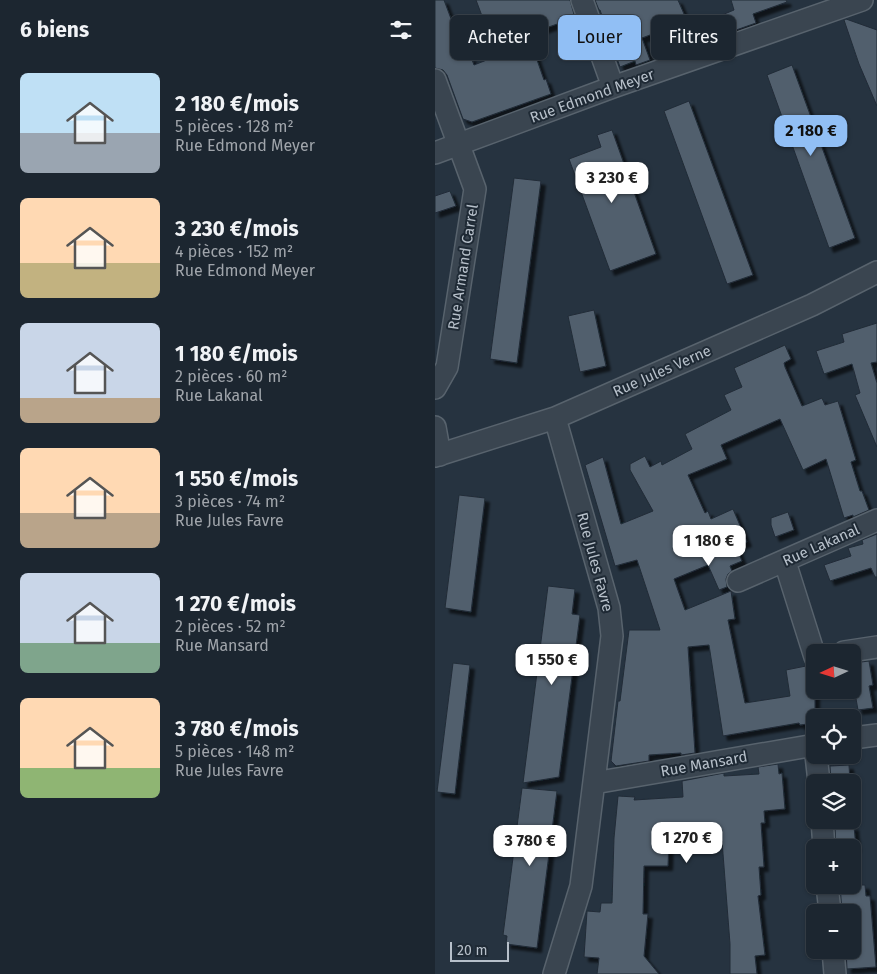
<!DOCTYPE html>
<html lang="fr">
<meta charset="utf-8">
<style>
body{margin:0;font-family:"Fira Sans",sans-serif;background:#29323c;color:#f1f3f6;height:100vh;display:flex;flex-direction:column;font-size:19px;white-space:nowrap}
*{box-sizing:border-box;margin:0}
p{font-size:16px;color:#a0a5ab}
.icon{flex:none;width:28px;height:28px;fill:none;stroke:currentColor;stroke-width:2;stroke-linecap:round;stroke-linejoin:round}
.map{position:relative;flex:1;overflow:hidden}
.drawer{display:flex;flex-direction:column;background:#1c2630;width:435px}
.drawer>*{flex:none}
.hud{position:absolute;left:15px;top:15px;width:351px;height:45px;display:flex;gap:10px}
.needle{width:32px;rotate:266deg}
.fabs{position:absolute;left:371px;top:644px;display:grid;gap:10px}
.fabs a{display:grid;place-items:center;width:55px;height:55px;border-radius:8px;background:#1c2630;box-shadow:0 1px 4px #0004,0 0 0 1px #3a434c;font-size:25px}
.scale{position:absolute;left:15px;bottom:12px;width:59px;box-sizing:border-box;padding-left:5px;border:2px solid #b7c0ca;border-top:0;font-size:14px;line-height:18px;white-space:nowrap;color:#b7c0ca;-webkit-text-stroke:4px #1f2a35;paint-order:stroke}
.price{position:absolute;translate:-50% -42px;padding:0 11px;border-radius:10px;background:#fff;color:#222;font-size:16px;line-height:32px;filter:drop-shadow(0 1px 2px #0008)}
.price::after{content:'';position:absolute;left:50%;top:30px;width:15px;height:11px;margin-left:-8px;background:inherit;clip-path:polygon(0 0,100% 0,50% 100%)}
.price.on{background:#91bff5;color:#111}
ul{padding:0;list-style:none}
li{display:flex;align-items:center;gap:15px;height:125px;padding:0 20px}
li span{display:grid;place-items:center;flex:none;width:140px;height:100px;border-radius:8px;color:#555}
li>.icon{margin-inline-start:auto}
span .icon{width:60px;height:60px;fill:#fffc;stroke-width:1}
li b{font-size:21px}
h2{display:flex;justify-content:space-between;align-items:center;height:60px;padding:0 20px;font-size:21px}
.tag{padding:0 18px;border-radius:8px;background:#1c2630;box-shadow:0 1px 4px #0004,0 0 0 1px #3a434c;font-size:18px;line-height:45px}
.tag.on{background:#91bff5;color:#111}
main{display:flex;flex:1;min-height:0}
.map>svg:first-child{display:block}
</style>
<main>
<section class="drawer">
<h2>6 biens<svg class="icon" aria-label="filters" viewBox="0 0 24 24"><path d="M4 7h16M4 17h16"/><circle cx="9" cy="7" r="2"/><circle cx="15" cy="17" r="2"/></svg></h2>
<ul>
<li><span style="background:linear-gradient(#bfe0f5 60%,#9aa5b1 0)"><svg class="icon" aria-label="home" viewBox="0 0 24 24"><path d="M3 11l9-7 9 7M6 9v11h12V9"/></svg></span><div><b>2 180 €/mois</b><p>5 pièces · 128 m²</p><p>Rue Edmond Meyer</p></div></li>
<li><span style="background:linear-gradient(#ffd9b3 65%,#c2b280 0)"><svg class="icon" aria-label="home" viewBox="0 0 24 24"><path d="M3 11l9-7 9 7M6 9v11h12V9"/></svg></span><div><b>3 230 €/mois</b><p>4 pièces · 152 m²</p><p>Rue Edmond Meyer</p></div></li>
<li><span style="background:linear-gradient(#c9d6e8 75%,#b9a48a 0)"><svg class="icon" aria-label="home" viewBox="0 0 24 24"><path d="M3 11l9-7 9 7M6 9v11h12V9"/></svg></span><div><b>1 180 €/mois</b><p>2 pièces · 60 m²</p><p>Rue Lakanal</p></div></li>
<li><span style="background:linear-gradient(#ffd9b3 65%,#b9a48a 0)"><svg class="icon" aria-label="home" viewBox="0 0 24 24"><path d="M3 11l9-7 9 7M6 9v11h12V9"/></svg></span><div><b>1 550 €/mois</b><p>3 pièces · 74 m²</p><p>Rue Jules Favre</p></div></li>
<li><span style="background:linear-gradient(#c9d6e8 70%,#7fa58c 0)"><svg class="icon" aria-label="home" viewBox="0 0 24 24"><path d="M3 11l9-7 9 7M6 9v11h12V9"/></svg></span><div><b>1 270 €/mois</b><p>2 pièces · 52 m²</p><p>Rue Mansard</p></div></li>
<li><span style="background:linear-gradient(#ffd9b3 70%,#8fb573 0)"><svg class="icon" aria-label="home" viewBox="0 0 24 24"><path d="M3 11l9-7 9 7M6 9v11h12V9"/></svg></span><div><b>3 780 €/mois</b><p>5 pièces · 148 m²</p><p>Rue Jules Favre</p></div></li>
</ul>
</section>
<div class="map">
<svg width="442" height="974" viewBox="0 0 442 974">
<defs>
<filter id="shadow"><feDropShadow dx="4.5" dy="4.5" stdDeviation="1" flood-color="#0009"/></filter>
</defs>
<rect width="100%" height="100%" fill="#263340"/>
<path fill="#515e6d" stroke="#212c37" filter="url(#shadow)" d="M0,0H9L31,59L36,57L39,65L67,54L56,22L50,24L41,0H135L140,18L93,34L109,80L111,79L116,94L37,122L28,119L12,75L8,70L0,68Z
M160,0H243L252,21L207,38L215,60L201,65L200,61L185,67L165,10H164Z
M296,0H351L352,2L318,14L321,23L247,49L241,34L299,10Z
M411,19L442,30V106L424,64L409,20Z
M357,65L420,238L394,248L332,75Z
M254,101L318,275L292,284L229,111Z
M177,130L221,254L175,271L134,159L166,147L162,135Z
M79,178L106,181L82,363L55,359Z
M15,191L21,206L0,213V196Z
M159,310L171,366L145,372L133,316Z
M442,323V362L436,363L442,383V447L420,395L425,393L417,364L389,374L381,351L409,342L407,334Z
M350,345L356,359L349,363L350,367L367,406L387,398L390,405L403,401L421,460L416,462L425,491H427L434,510L418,517V515L409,518L391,459L368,470L345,419L286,445L292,459L253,475L270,513L273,511L276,519L298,509L312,542L301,546L307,561L295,566L297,571L293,574L291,579L292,587L284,590L273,565L239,579L250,610L296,591L300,619L293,620L310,703L355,696L351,670L371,666L380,669V723L365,725L364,723L288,736L274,645L253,647L260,753L246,755V753L214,755V761L181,766L176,761L183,701H185L194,630H225L202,560L180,566L150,465L168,457L186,524L218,511L195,470V464L210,456L215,467L226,461L227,465L257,449L250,434L296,410L289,395L307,387L299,368Z
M24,495L50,498L36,612L10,608Z
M353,512L359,530L340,537L336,525V518Z
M442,534V577H440L436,568L395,581L389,565L416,556L413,548L428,544L427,540Z
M113,586L140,589L137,614L145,615L124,777L88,783Z
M434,661L438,685L434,686L438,708L423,710L418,682V663Z
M18,663L35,665L20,794L2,792Z
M343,764L344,774L347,773L350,809L329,811L330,823H326L329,867H324L326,895L323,896L330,955L320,956L322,974H295V944L287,841L234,839L233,866H209L208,914H213L209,956L224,974H162L164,958L149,957L152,911L165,912L166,903H177L179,838L183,796L200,797L199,800L248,797L247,781L289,773V776L324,774L323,767Z
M414,765L415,782H396L395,766Z
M87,788L122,791L102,948L71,944L72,936L68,935Z
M419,826L421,848H401L400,828Z
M405,885H430L431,896H435L441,967L412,969L411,950H418V912H407Z"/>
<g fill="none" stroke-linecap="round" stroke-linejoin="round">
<g stroke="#58636d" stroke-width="24">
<path id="street" d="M147,0L178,87
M0,80L40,189L12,367L0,388
M0,153L178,87L427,0
M0,427L5,455
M0,456L120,418L377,305L442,272
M350,562L380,657
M303,581L442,520
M409,652L442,647
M418,738L442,735
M381,755L384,782
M159,783L380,745
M387,820L389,848
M392,885L395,912
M398,950L400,974
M119,974L146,886L177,636L174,608L120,418"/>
</g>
<use href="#street" stroke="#3a4550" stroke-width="21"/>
</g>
<g text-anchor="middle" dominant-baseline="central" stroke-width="4" stroke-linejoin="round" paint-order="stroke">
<g font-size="15" fill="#b7c0ca" stroke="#1f2a35">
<text transform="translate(157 96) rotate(-20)">Rue Edmond Meyer</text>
<text transform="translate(28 267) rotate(-81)">Rue Armand Carrel</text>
<text transform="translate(227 371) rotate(-24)">Rue Jules Verne</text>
<text transform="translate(386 545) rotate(-24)">Rue Lakanal</text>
<text transform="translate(160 562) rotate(75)">Rue Jules Favre</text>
<text transform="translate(269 764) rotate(-10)">Rue Mansard</text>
</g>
</g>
</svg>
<div class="fabs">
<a><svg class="needle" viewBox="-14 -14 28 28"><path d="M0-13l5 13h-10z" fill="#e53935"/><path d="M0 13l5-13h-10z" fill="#a0a5ab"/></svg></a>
<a><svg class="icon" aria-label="locate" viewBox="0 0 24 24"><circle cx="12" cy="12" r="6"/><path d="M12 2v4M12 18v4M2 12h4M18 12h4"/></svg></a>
<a><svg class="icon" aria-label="layers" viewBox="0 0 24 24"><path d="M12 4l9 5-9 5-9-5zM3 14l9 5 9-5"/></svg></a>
<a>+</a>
<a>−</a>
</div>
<div class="scale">20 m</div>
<b class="price on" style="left:376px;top:157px">2 180 €</b>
<b class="price" style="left:177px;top:204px">3 230 €</b>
<b class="price" style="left:274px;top:567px">1 180 €</b>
<b class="price" style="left:117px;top:686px">1 550 €</b>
<b class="price" style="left:252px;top:864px">1 270 €</b>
<b class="price" style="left:95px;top:867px">3 780 €</b>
<div class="hud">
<a class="tag">Acheter</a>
<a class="tag on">Louer</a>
<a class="tag">Filtres</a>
</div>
</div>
</main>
